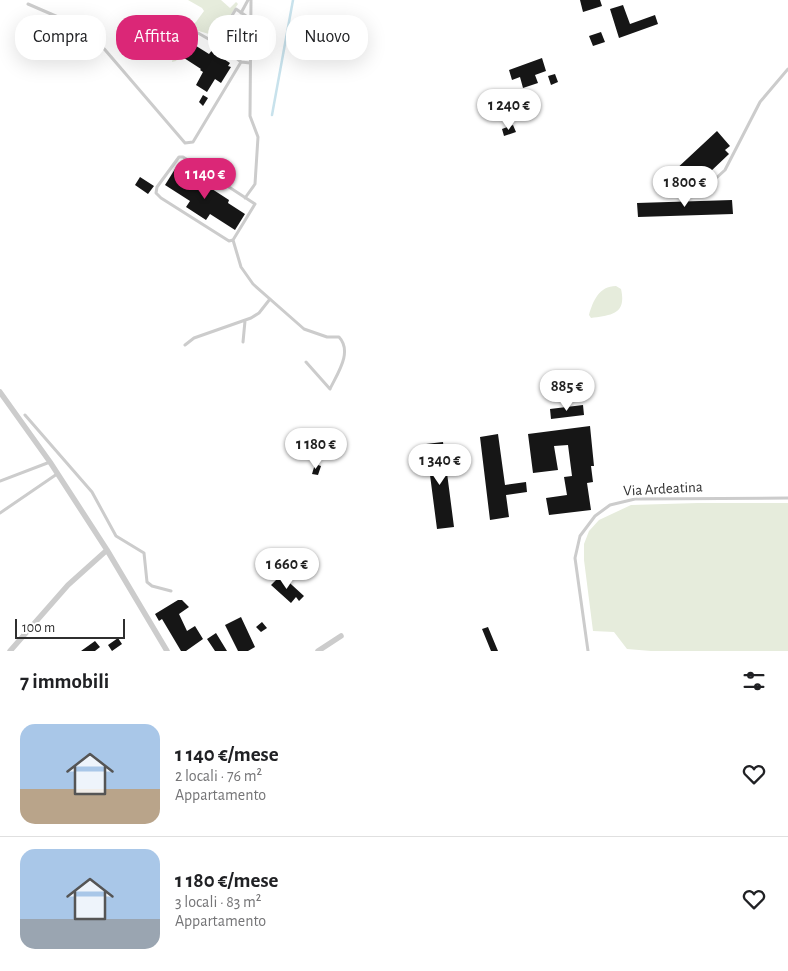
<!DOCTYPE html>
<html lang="it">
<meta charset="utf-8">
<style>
body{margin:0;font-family:"Alegreya Sans",sans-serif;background:#f6f6f6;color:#202124;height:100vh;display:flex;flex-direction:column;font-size:19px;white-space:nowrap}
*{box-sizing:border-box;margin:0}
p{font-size:16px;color:#757577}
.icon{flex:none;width:28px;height:28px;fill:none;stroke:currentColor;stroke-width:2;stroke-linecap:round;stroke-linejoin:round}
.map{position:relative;height:651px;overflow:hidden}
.details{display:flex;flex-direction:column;background:#fff;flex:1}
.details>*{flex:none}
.hud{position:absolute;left:15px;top:15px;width:500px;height:45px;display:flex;gap:10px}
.scale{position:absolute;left:15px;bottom:12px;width:110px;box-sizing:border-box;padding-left:5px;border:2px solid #2f2f2f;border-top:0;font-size:14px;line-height:18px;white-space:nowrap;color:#2f2f2f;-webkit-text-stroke:4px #fff;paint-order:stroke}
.price{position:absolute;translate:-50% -42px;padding:0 11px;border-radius:18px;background:#fff;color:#222;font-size:16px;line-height:32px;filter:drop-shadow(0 1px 2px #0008)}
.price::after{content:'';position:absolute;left:50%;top:30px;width:15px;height:11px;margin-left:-8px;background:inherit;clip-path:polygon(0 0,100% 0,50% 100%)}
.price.current{background:#db2777;color:#fff}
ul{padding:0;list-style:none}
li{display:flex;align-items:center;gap:15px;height:125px;padding:0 20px}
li+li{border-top:1px solid #e0e0e0}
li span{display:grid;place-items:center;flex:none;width:140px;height:100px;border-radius:15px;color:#555}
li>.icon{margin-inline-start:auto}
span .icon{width:60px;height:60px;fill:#fffc;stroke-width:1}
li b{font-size:21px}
h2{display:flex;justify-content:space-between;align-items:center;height:60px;padding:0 20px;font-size:21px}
.tag{padding:0 18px;border-radius:20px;background:#fff;box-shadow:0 5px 20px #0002;font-size:18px;line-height:45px}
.tag.current{background:#db2777;color:#fff}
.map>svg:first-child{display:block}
</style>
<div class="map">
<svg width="788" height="651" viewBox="0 0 788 651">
<rect width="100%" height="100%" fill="#fff"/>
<path fill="#e6ecdc" d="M188,0H221L230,8L236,2L238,4L216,36L195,30L176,61L172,62L178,36L196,22L204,11L202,8Z
M616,286L621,289C627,315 610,315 591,318L589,315C593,301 599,286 616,286Z
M698,503H788V651H651L627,649L614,632L593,631L584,560V544L589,531L599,520L631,505Z"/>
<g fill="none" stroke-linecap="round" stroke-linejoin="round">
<path stroke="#c8e2ec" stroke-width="2.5" d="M272,115L293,0"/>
</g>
<path fill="#161616" d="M580,0H600L602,6L583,12Z
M623,5L630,24L655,15L658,24L619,38L610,9Z
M601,32L605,42L593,46L589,36Z
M193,44L209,54L213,49L220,54L219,56L230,63L228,66L231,67L221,83L215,79L207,92L196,85L203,72L200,70L201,69L184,58Z
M542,58L546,71L535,75L538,83L523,88L520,77L512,80L509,70Z
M555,74L558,82L551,85L548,76Z
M203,95L208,98L203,106L199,102Z
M504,103L508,114L495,119L491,107Z
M513,125L516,132L504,136L502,129Z
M717,131L730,146L725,150L729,154L690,191L687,187L681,193L671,182L677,176L673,172Z
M175,169L193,181L195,178L229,200L228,203L245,214L235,230L210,214L206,220L186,207L190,201L165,185Z
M140,177L154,186L148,194L135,185Z
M732,200L733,214L638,217L637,203Z
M583,405L584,415L551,419L550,409Z
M590,426L594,466H591L593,482L587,483L591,510L549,515L546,498L567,495L564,477L572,476L568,445L554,446L558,470L533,473L528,434Z
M498,434L505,485L526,482L527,492L506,495L509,517L490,520L480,437Z
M443,442L454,527L437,529L426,444Z
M315,464L321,466L318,475L312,474Z
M281,575L304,596L299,601L296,597L291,603L271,585Z
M178,600H182L189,607L179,614L187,631L195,626L203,639L186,651H181L162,619L159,621L155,614Z
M241,617L255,647L248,651H238L225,625Z
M262,622L267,628L261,632L256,627Z
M488,627L498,651H491L482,629Z
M216,633L227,651H215L207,639Z
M118,638L122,644L112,651L108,645Z
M95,641L100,647L95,651H81Z"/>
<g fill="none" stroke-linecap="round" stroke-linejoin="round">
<path stroke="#ccc" stroke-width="3" d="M28,4L88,30L185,143L193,142L241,62
M241,13L248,0
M198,33L226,49L241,62L250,63
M215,43L236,9L246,16L226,49
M681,196L701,192L725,170L760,102L788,69
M245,198L255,184L258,137L250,116L251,0
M233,240L229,241L161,198L156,193L157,187L179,157H183L255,204L233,240L241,267L253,284L304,329L327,337H339C353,352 337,374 330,389L306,362
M243,342L245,321
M185,345L194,338L251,318L259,313L270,299
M25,415L92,492L116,536L144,553L147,582L152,586L171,591
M0,481L50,462
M0,513L57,474
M588,651L575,558L580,536L595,516L610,505L635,499L788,498"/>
<path stroke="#ccc" stroke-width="5.5" d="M0,392L50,462L107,550L68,585L10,651
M107,550L167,651
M318,651L341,636"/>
</g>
<g text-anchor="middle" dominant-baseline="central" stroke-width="5" stroke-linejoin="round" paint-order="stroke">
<g font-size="15" fill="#2f2f2f" stroke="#fff">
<text transform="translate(663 489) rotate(-3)">Via Ardeatina</text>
</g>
</g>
</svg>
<div class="scale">100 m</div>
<b class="price" style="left:509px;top:131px">1 240 €</b>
<b class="price current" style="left:205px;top:200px">1 140 €</b>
<b class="price" style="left:685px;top:208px">1 800 €</b>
<b class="price" style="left:567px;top:412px">885 €</b>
<b class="price" style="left:316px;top:470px">1 180 €</b>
<b class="price" style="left:440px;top:486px">1 340 €</b>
<b class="price" style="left:287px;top:590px">1 660 €</b>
<div class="hud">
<a class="tag">Compra</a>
<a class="tag current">Affitta</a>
<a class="tag">Filtri</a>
<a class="tag">Nuovo</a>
</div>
</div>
<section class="details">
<h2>7 immobili<svg class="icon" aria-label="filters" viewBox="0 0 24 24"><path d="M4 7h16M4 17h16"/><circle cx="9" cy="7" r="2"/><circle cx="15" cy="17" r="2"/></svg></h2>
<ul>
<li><span style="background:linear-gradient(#a9c7e8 65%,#b9a48a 0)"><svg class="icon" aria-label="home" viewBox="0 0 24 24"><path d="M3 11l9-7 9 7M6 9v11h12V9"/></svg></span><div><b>1 140 €/mese</b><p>2 locali · 76 m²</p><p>Appartamento</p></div><svg class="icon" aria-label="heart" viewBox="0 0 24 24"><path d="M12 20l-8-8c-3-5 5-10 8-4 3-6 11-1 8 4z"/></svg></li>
<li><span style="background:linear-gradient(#a9c7e8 70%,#9aa5b1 0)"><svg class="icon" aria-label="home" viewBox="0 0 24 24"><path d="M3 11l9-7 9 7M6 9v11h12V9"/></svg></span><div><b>1 180 €/mese</b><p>3 locali · 83 m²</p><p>Appartamento</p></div><svg class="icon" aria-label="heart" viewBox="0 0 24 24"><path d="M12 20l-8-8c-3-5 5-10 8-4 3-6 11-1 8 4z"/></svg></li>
</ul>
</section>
